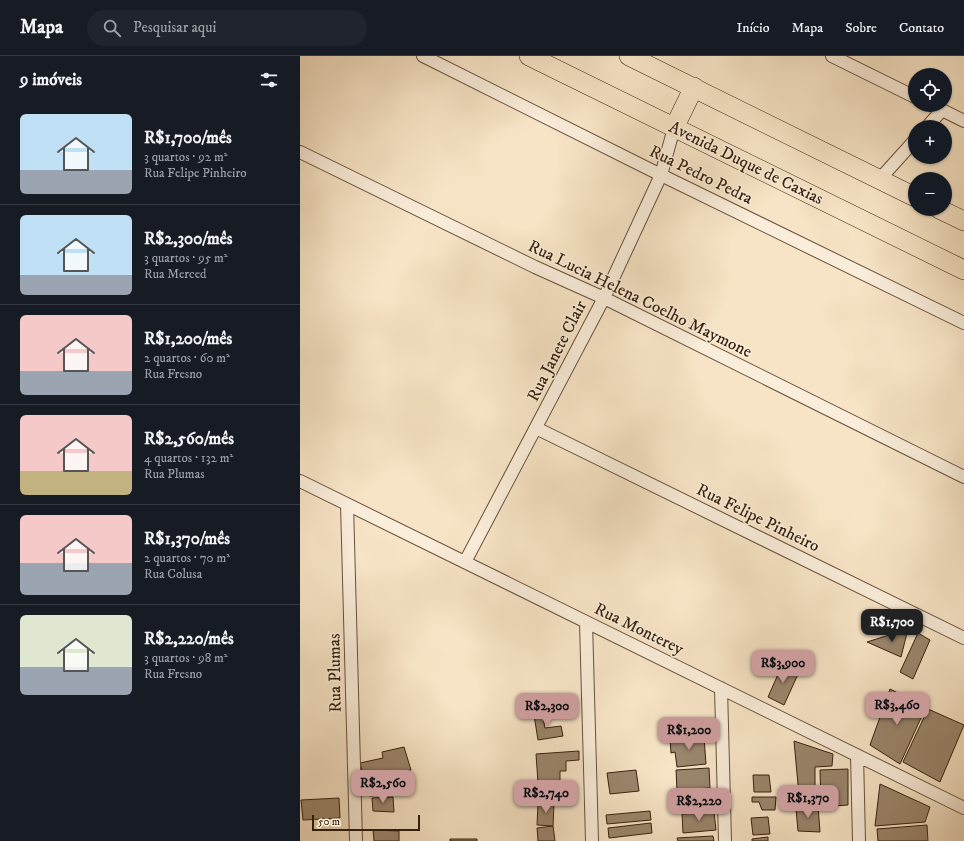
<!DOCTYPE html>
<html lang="pt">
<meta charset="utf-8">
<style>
body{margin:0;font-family:"IM FELL DW Pica",serif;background:#20242c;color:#f1f3f6;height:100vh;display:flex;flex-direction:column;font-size:15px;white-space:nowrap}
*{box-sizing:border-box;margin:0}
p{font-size:13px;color:#9ea1a6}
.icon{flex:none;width:22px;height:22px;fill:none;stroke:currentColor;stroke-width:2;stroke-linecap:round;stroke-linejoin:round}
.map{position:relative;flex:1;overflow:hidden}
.drawer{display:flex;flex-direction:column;background:#171b24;width:300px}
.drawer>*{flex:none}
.tools{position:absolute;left:608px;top:12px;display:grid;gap:8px}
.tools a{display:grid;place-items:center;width:44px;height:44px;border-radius:50%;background:#171b24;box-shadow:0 1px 3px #0004;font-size:20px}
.scale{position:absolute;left:12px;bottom:10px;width:108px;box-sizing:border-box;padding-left:4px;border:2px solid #37200c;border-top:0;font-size:11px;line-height:14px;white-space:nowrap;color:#37200c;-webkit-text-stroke:3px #faedda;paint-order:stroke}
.price{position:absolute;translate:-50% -34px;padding:0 9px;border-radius:8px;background:#c59692;color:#111;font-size:13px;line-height:26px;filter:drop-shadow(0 1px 2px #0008)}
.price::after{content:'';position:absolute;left:50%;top:24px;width:12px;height:9px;margin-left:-6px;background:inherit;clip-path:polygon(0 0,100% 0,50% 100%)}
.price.on{background:#222;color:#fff}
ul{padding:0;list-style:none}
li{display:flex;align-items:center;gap:12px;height:100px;padding:0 20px}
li+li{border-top:1px solid #363941}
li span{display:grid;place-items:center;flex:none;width:112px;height:80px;border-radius:6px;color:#555}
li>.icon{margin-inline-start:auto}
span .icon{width:48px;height:48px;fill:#fffc;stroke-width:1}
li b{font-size:17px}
h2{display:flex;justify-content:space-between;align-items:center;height:48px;padding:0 20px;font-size:17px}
header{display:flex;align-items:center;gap:24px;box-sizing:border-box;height:56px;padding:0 20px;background:#171b24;border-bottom:1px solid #363941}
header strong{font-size:19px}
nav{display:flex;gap:22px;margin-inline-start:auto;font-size:14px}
.search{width:280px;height:36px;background:#20242c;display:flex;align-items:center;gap:10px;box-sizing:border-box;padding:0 14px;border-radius:22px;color:#9ea1a6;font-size:15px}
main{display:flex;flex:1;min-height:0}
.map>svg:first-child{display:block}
</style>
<header>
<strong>Mapa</strong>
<div class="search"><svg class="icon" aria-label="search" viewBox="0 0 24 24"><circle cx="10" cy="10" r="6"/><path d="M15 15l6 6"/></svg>Pesquisar aqui</div>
<nav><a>Início</a><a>Mapa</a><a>Sobre</a><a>Contato</a></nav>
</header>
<main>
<section class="drawer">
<h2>9 imóveis<svg class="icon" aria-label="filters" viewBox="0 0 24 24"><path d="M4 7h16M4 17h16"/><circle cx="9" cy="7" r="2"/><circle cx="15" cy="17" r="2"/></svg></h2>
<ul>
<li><span style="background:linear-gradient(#bfe0f5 70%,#9aa5b1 0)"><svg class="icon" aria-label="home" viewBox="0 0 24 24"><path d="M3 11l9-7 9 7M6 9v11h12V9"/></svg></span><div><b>R$1,700/mês</b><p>3 quartos · 92 m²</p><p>Rua Felipe Pinheiro</p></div></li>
<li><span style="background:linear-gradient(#bfe0f5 75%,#9aa5b1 0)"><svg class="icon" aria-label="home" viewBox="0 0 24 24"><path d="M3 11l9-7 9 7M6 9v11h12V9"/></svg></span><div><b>R$2,300/mês</b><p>3 quartos · 95 m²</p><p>Rua Merced</p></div></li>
<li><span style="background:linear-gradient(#f6c9c9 70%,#9aa5b1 0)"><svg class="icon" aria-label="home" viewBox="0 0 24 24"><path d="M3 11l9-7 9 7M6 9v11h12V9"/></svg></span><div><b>R$1,200/mês</b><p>2 quartos · 60 m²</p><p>Rua Fresno</p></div></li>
<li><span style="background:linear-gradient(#f6c9c9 70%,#c2b280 0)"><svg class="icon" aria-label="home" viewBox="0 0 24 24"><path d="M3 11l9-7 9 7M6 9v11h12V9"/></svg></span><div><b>R$2,560/mês</b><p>4 quartos · 132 m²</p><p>Rua Plumas</p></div></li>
<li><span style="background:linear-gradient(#f6c9c9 60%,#9aa5b1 0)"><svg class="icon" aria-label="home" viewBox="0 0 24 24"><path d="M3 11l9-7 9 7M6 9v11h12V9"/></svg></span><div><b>R$1,370/mês</b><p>2 quartos · 70 m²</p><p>Rua Colusa</p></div></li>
<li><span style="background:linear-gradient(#dfe7d0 65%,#9aa5b1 0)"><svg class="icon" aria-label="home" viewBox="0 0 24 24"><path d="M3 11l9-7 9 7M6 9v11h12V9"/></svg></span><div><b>R$2,220/mês</b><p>3 quartos · 98 m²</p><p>Rua Fresno</p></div></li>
</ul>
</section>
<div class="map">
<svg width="664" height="785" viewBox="0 0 664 785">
<rect width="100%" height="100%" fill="#f7e4c6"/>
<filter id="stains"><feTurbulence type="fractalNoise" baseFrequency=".005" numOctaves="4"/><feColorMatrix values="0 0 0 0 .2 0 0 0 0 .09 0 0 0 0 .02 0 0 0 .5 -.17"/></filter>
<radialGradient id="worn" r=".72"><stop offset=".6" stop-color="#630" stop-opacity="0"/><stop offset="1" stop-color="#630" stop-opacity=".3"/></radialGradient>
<path fill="#9b866d" stroke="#37200c" d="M608,573L601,601L567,586Z
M618,577L630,584L613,623L600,616Z
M483,607L499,616L484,649L468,641Z
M590,633L626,651L600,708L570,689Z
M628,653L664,669L640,726L603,706Z
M256,655L257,660L243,662L245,672L261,670L263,680L238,684L234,659Z
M404,681L406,708L377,711L375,696L371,697L370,683Z
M494,685L533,698L532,710L515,711V741L499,739Z
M104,691L111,714L65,725L60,707L83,702L82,696Z
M279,695V704L266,705V715H260V726L238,727L236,698Z
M409,712L410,732L377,734L376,714Z
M548,713V749L521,751L520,714Z
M336,714L339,735L310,738L307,717Z
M453,719H469L471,736H454Z
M94,720L96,738L69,740L67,723Z
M580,728L630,751L625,766L575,770Z
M406,736V750L380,751L381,738Z
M93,741L94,756L73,755L72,742Z
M452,741H476L475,754H462L459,746H452Z
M39,742L40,762L3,764L1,744Z
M238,747L254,748L253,770L237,769Z
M518,750L520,776L498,775L496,753Z
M350,755L351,764L307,768L306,759Z
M414,756L416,774L383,777L382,758Z
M468,761L470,778L453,779L451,762Z
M351,767L352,777L309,782L308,772Z
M627,769L628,785H578L577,773Z
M253,770L255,785H238L237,772Z
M73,774L99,775V785H74Z
M413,780L414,785H378L377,782Z
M468,781V785H452V783Z
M150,783H177V785H150Z"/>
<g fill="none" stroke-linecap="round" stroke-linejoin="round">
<g stroke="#67513a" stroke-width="14">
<path id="minor" d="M123,0L361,119L664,267
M532,0L615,41
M632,49L664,65
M627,71L642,54
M0,96L235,211L304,242L664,421
M579,124L615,84
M236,372L664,582
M0,425L664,752
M47,448L56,785
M165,506L304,242L361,119L374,72
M286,566L292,785
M421,632L425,785
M557,699L559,785"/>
</g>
<g stroke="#37200c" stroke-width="20">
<path id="primary" d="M229,0L664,214
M329,0L615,141
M374,72L394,31
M639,153L664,165"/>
</g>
<use href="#minor" stroke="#faedda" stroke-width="12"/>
<use href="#primary" stroke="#f7e4c6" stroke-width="19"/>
</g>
<g text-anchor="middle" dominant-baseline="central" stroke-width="3" stroke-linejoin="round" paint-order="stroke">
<g font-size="17" fill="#37200c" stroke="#faedda">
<text transform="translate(446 107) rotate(26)">Avenida Duque de Caxias</text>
<text transform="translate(401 119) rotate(26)">Rua Pedro Pedra</text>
<text transform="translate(340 243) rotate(26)">Rua Lucia Helena Coelho Maymone</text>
<text transform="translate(257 295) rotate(-63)">Rua Janete Clair</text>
<text transform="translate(458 462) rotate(26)">Rua Felipe Pinheiro</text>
<text transform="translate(339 573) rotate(26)">Rua Monterey</text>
<text transform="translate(35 617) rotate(-91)">Rua Plumas</text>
</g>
</g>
<rect width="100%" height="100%" filter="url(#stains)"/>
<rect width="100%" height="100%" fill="url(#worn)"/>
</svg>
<div class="tools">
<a><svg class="icon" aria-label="locate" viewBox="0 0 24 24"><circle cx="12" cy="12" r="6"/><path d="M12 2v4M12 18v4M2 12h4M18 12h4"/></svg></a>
<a>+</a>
<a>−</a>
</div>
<div class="scale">50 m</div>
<b class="price on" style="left:592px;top:587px">R$1,700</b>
<b class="price" style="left:483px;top:628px">R$3,900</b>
<b class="price" style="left:597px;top:670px">R$3,460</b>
<b class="price" style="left:247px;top:671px">R$2,300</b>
<b class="price" style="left:389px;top:695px">R$1,200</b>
<b class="price" style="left:83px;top:748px">R$2,560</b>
<b class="price" style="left:246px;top:758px">R$2,740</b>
<b class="price" style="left:508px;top:763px">R$1,370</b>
<b class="price" style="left:399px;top:766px">R$2,220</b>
</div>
</main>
